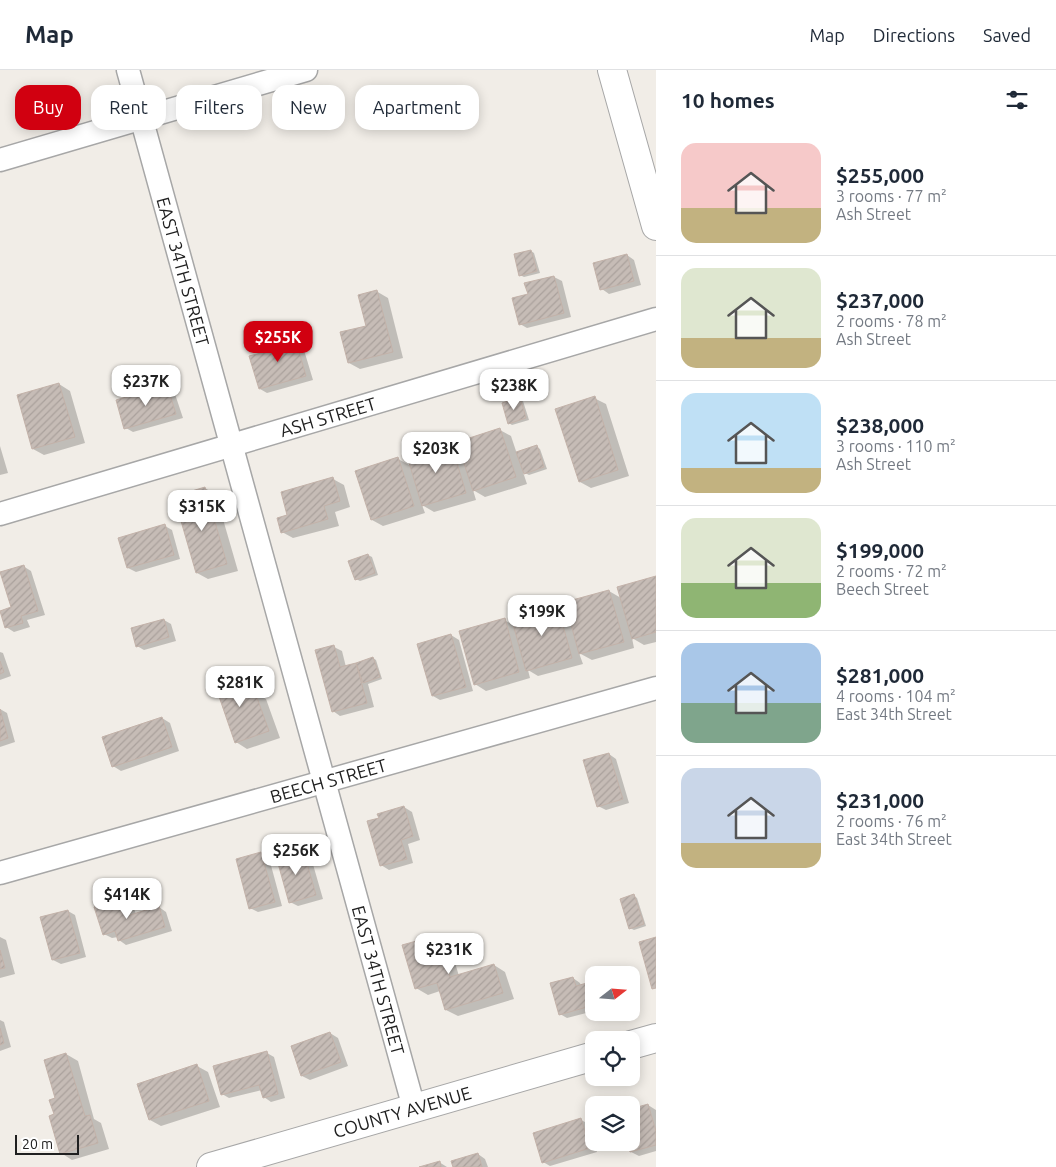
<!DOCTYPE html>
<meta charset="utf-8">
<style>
body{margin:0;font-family:Ubuntu,sans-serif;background:#f6f6f7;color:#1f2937;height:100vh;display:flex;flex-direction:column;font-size:19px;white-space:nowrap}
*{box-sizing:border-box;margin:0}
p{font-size:16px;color:#747a83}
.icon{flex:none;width:28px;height:28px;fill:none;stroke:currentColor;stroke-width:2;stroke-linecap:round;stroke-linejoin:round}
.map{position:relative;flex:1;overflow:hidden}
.drawer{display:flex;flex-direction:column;background:#fff;width:400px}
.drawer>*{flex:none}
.top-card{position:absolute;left:15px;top:15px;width:475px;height:45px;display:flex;gap:10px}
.needle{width:32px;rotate:73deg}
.buttons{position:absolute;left:585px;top:896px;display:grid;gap:10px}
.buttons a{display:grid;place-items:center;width:55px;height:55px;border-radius:10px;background:#fff;box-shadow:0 2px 12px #0003;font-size:25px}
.scale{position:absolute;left:15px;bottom:12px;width:64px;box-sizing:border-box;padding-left:5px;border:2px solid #202020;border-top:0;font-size:14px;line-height:18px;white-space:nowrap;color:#202020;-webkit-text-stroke:4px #fff;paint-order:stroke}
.price{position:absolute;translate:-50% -42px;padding:0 11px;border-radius:10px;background:#fff;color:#222;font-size:16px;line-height:32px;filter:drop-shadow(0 1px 2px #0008)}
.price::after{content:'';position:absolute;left:50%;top:30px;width:15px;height:11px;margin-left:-8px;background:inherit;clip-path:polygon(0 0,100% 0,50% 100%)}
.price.selected{background:#d10010;color:#fff}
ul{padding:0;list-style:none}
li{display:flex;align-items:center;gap:15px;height:125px;padding:0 25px}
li+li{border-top:1px solid #e0e1e3}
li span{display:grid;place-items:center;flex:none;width:140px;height:100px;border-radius:15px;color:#555}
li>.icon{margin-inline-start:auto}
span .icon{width:60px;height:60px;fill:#fffc;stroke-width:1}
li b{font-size:21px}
h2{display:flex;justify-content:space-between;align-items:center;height:60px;padding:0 25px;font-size:21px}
.chip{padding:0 18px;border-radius:15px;background:#fff;box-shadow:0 2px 12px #0003;font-size:18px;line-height:45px}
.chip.selected{background:#d10010;color:#fff}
header{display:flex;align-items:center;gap:30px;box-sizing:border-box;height:70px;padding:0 25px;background:#fff;border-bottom:1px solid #e0e1e3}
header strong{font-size:24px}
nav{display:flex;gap:28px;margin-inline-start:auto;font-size:18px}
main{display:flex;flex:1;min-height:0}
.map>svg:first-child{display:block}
</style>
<header>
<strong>Map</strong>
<nav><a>Map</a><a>Directions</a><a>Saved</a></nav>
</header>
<main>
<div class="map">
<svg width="656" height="1097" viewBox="0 0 656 1097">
<defs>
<pattern id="building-hatch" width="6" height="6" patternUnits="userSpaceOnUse" patternTransform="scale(1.25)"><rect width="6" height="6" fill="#c6bcb6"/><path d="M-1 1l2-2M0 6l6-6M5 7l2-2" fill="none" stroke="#aaa19c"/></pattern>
</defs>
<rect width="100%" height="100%" fill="#f1ede7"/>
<path fill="#0003" d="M531,181L534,183L540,203L524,207L520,205Z
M627,185L634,190L641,215L609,224L602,219Z
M554,207L562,211L571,247L527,258L520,254L529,225Z
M376,221L388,228L403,288L360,299L349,293L368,257Z
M294,265L301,270L313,310L267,323L260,319Z
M59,314L70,321L85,373L44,385L33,379Z
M167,316L174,321L183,348L133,362L126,358Z
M594,328L606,334L629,406L591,418L580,412Z
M520,329L523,331L529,350L512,355L509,353Z
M500,360L511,366L517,384L537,377L540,379L547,399L529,405L523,402L527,414L485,427L473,420L476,430L434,442L422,435L425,443L383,456L372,450L357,402L398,389L411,396L450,374L461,381Z
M0,376L8,403L0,405Z
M333,409L344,415L350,437L335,442L339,456L293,468L282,462L289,446Z
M205,418L216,425L238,501L208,509L197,503L189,442Z
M165,456L172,460L180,489L136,502L128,498Z
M368,485L372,487L378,505L360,511L356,509Z
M23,496L31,501L45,545L27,550L30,557L14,562L6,557Z
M656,507V572L644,575L632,568L634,578L592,590L579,583L583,594L538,606L528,600L530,608L486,621L475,614L504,550L515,556L557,535L569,542L609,521L621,528Z
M164,550L171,554L176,571L144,580L137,576Z
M451,565L459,570L473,621L440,630L433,626Z
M334,577L342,581L346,597L356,594L359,596L373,588L376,590L382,609L368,614L374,637L340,646L333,641Z
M0,582L3,583L11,606L0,610Z
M237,602L248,609L253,623H255L266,629L280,668L247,679L236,672Z
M0,639L7,643L15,672L0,677Z
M162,648L170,653L179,681L121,701L113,696Z
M609,684L616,689L629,733L606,740L598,736Z
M404,737L412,742L420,770L408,774L413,793L389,800L381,795L380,749Z
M302,780L310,784L323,829L298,836L290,832Z
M261,784L269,788L282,836L258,842L250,838Z
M634,826L637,828L646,856L634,860L630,858Z
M125,829L132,833L136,844L159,837L166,842L172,861L126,875L119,870L118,867L112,868L104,864Z
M68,841L75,845L86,887L61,894L53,890Z
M437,866L449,873L459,906L494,895L505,902L514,929L458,946L446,940L440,921L428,925L416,918Z
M0,867L6,870L15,904L0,908Z
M573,908L580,913L581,916L594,912V941L567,948L560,944Z
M0,950L4,952L11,977L0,981Z
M330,963L338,968L348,996L310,1010L302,1006L292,977Z
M267,983L274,987L285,1028L271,1032L264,1027L262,1020L229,1028L222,1024Z
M66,984L78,991L94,1049L101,1053L109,1079L72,1090L61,1083L55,1045L57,1029Z
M197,996L208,1002L220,1037L161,1056L150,1050Z
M648,1035L656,1040V1081L639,1086L631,1082V1072Z
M581,1050L589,1054L597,1082L550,1096L543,1092Z
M478,1084L485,1089L488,1097H454Z
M439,1092L447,1097H424Z"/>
<path fill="url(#building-hatch)" stroke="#c3b2a9" d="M531,180L537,201L519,206L514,184Z
M627,184L634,211L600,220L593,193Z
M554,206L564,243L519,255L512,228L528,224L524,213Z
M377,220L393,282L348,293L340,262L366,256L358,225Z
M294,264L306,306L259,319L249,286L269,281L266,272Z
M59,313L75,367L32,379L17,325Z
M167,315L176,344L124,359L116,330Z
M595,326L618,400L579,412L555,339Z
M520,327L526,348L508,354L502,333Z
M500,358L516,407L473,421L457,372Z
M451,373L466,423L422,436L407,386Z
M537,375L544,397L524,404L516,382Z
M398,387L414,436L371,450L355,401Z
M333,407L340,431L324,436L328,449L281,463L277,448L287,445L281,422Z
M205,417L227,494L196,503L179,444L187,441L182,424Z
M165,454L174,485L127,498L118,468Z
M368,484L375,503L355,510L348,491Z
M24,495L38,541L21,546L23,553L5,558L0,541L11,537L0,502Z
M656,506V562L632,569L617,517Z
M609,520L624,572L579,584L565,532Z
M557,534L572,588L526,601L511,547Z
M505,548L519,602L474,615L459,561Z
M164,549L169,567L136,577L131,558Z
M451,564L466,617L432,626L417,574Z
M334,575L340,597L356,593L367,633L332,642L315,580Z
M373,587L380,607L363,613L356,593Z
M0,591L4,602L0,604Z
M237,601L245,625L255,622L269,661L235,673L213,609Z
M0,639L8,668L0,671Z
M162,647L172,677L112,697L102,667Z
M609,683L623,729L597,737L583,690Z
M404,736L413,766L401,770L407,789L380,796L367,751L379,748L377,744Z
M303,779L316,825L289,833L276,786Z
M261,782L275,832L249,839L236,789Z
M634,824L644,854L629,859L620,829Z
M125,827L130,845L159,836L165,857L118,871L115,861L103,865L94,837Z
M68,840L80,883L52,890L40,847Z
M438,865L450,907L494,894L503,923L445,940L437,913L415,919L402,875Z
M656,867V918L652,919L639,872Z
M0,880L5,898L0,899Z
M573,907L576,916L594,911V935L559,945L550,913Z
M0,958L4,973L0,975Z
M330,962L341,992L301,1006L291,976Z
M267,981L278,1024L263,1028L259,1015L221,1025L213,996Z
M66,983L85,1046L90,1045L98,1073L60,1084L49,1046L54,1044L49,1030L55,1028L44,990Z
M197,994L209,1031L149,1050L137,1014Z
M648,1034L656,1061V1075L630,1082L627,1072H631V1039Z
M581,1048L590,1078L542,1093L533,1063Z
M478,1083L482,1097H453L451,1091Z
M440,1091L441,1097H419Z"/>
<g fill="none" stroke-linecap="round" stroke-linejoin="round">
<g stroke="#a7a7a7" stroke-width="25">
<g id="minor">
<path id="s1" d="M128,0L414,1038"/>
<path d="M0,90L306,0"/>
<path id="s2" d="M0,444L656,249"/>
<path id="s3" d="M0,803L656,618"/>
</g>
</g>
<g stroke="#a7a7a7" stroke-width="30">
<g id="tertiary">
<path d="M612,0L656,156"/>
<path d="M631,975L656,968"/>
<path id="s4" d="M211,1097L594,986"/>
</g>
</g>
<use href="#minor" stroke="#fff" stroke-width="22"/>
<use href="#tertiary" stroke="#fff" stroke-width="28"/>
</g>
<g text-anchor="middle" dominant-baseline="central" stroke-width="5" stroke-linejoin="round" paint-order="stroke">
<g font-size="18" fill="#202020" stroke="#fff">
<text stroke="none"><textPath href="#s1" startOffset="209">EAST 34TH STREET</textPath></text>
<text stroke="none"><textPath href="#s2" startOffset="342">ASH STREET</textPath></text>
<text stroke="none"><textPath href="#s3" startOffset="341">BEECH STREET</textPath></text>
<text stroke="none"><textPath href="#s1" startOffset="944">EAST 34TH STREET</textPath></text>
<text stroke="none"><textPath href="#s4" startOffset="199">COUNTY AVENUE</textPath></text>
</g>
</g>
</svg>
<div class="buttons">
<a><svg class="needle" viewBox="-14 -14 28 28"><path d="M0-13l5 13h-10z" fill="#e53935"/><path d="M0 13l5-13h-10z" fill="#747a83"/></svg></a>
<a><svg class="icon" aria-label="locate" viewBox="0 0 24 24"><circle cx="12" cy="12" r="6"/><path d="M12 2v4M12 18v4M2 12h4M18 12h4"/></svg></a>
<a><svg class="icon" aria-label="layers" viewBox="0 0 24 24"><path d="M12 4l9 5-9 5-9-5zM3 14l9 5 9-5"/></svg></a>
</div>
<div class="scale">20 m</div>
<b class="price selected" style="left:278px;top:293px">$255K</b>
<b class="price" style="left:146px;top:337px">$237K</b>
<b class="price" style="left:514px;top:341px">$238K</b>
<b class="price" style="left:436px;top:404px">$203K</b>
<b class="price" style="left:202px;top:462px">$315K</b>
<b class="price" style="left:542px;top:567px">$199K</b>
<b class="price" style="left:240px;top:638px">$281K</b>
<b class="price" style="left:296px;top:806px">$256K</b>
<b class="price" style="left:127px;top:850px">$414K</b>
<b class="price" style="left:449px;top:905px">$231K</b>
<div class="top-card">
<a class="chip selected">Buy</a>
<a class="chip">Rent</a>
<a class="chip">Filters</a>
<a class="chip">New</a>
<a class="chip">Apartment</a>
</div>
</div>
<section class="drawer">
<h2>10 homes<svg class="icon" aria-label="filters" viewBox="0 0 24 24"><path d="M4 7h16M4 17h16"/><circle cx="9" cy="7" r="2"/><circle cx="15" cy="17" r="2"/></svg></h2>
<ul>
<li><span style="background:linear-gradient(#f6c9c9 65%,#c2b280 0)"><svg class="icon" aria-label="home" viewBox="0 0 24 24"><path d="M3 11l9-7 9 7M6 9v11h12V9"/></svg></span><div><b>$255,000</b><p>3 rooms · 77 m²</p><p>Ash Street</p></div></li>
<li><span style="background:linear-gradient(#dfe7d0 70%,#c2b280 0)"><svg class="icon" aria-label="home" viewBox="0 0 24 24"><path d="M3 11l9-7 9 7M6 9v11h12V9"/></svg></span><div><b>$237,000</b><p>2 rooms · 78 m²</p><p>Ash Street</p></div></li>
<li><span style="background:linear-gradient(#bfe0f5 75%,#c2b280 0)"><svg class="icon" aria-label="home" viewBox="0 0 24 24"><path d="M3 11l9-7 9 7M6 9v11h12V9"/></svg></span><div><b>$238,000</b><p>3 rooms · 110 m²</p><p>Ash Street</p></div></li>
<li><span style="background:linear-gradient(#dfe7d0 65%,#8fb573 0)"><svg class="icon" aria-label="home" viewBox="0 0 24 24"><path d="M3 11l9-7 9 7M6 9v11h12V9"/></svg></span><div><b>$199,000</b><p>2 rooms · 72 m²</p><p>Beech Street</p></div></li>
<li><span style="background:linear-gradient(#a9c7e8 60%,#7fa58c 0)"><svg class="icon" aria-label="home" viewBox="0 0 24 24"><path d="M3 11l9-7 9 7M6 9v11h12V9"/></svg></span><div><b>$281,000</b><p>4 rooms · 104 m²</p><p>East 34th Street</p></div></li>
<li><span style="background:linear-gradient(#c9d6e8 75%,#c2b280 0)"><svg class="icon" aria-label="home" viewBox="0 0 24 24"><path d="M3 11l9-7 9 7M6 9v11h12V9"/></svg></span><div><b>$231,000</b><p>2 rooms · 76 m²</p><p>East 34th Street</p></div></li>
</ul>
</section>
</main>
